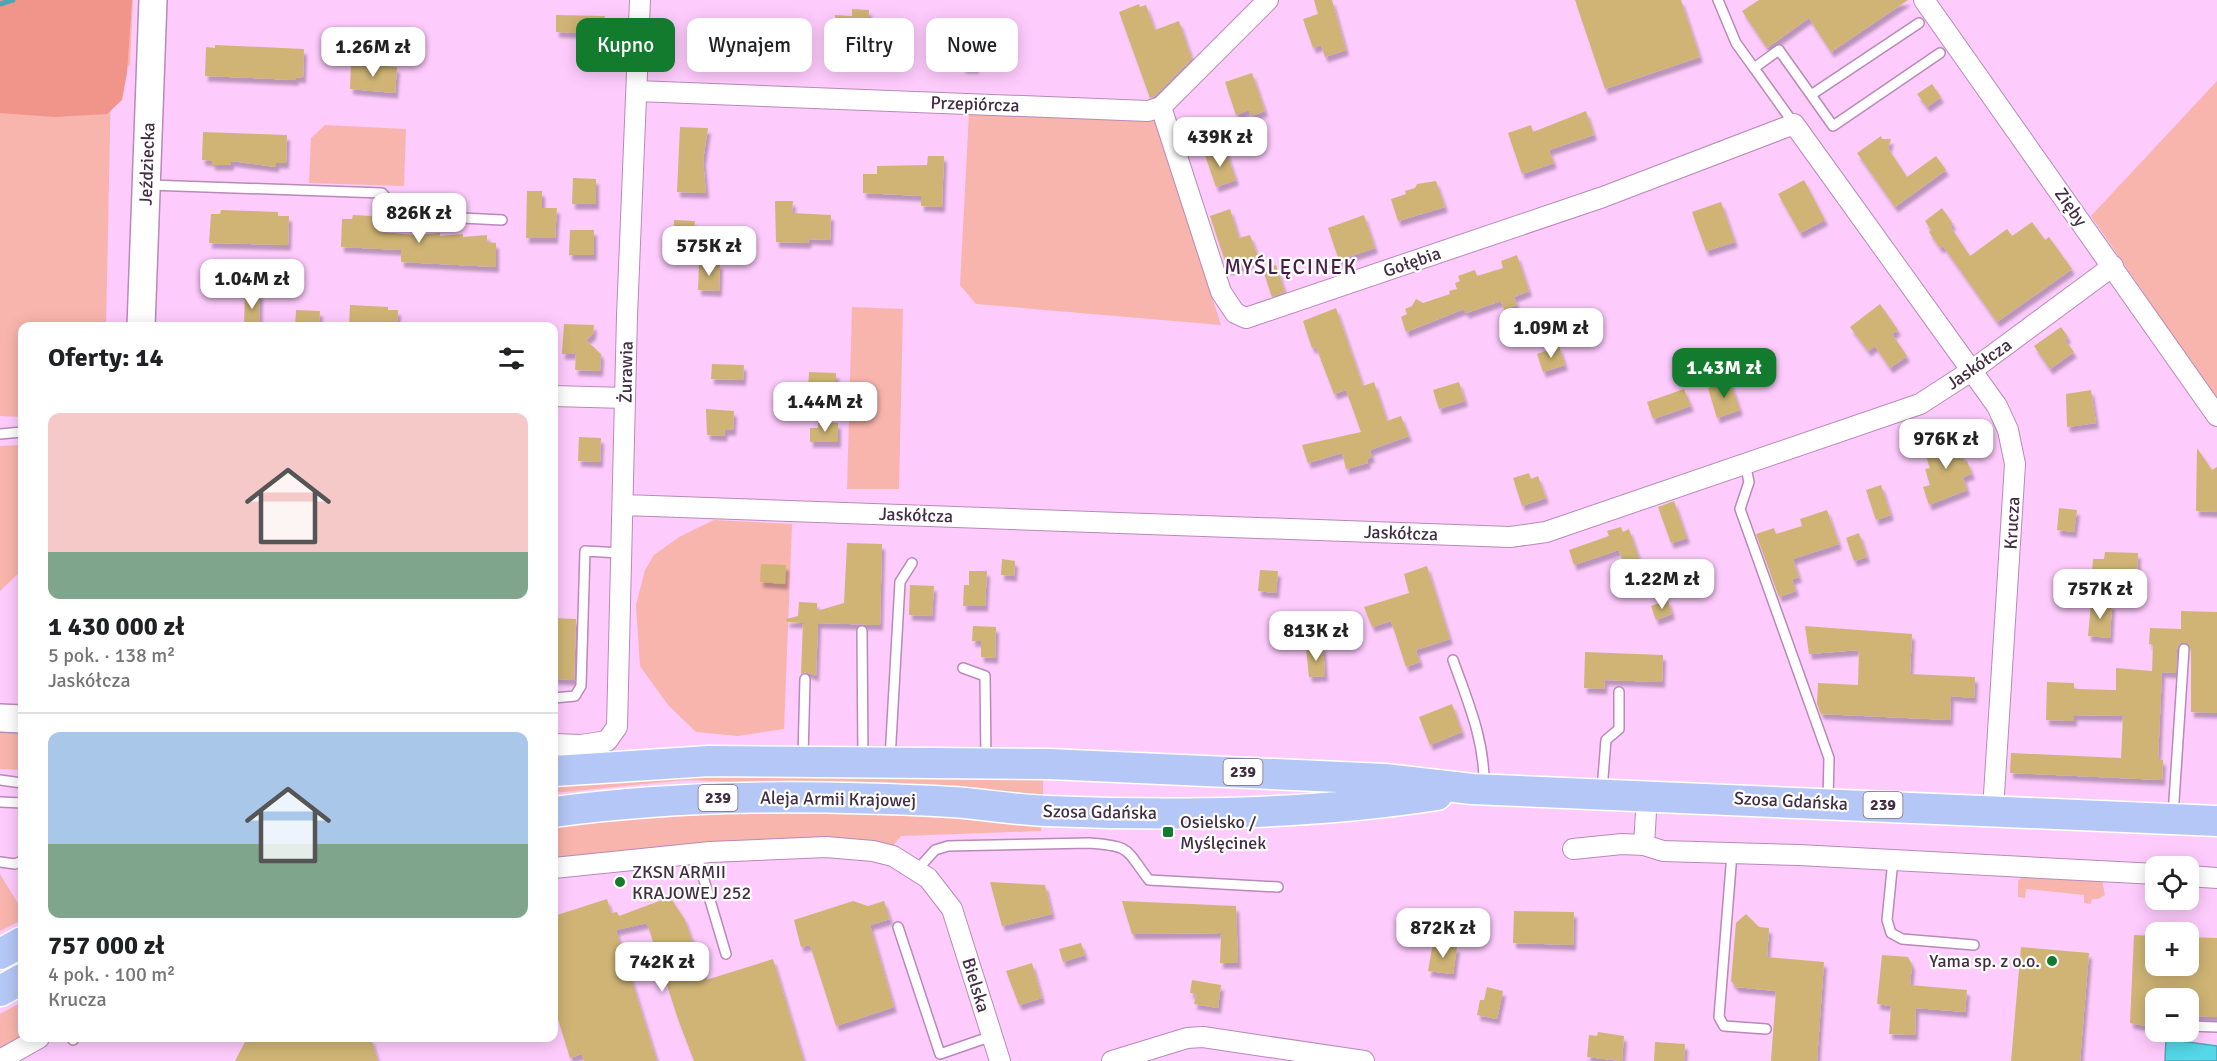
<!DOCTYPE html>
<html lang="pl">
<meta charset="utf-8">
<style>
body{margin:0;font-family:Signika,sans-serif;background:#f6f6f6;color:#202124;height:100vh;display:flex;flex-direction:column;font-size:22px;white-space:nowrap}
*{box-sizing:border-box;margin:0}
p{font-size:20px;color:#757577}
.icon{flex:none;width:33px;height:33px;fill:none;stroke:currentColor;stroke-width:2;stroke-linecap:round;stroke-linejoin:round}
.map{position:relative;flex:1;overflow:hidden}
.panel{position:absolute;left:18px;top:322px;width:540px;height:720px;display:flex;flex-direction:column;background:#fff;border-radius:12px;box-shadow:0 3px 15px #0003}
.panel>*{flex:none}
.hud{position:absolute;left:576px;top:18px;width:570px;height:54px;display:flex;gap:12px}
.tools{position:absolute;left:2145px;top:856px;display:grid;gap:12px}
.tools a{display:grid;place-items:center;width:54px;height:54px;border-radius:12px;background:#fff;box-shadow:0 3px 15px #0003;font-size:30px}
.price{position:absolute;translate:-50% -51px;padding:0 14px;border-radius:12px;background:#fff;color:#222;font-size:20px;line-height:39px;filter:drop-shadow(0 2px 3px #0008)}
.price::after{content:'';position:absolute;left:50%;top:36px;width:18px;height:14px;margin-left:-9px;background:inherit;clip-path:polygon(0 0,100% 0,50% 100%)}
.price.on{background:#137b2e;color:#fff}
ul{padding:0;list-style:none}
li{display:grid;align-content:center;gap:12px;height:318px;padding:0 30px}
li+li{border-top:2px solid #e0e0e0}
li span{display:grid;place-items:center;height:186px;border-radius:12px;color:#555}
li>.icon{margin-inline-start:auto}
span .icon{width:108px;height:108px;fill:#fffc;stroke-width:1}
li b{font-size:26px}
h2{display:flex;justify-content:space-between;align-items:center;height:72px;padding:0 30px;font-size:26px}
.tag{padding:0 21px;border-radius:12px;background:#fff;box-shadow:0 3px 15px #0003;font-size:21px;line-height:54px}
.tag.on{background:#137b2e;color:#fff}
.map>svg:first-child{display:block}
</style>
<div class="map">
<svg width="2217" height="1061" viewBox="0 0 2217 1061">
<defs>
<filter id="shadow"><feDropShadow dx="3" dy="5.5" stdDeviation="1.5" flood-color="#0004"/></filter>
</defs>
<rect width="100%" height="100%" fill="#fecbfd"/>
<path fill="#f8b5ad" d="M0,0H133L130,65L111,83L106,327H22V417L0,416Z
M2217,81V400L2091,216Z
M969,113L1155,121L1221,325L976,304L960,285Z
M325,125L406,129L404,186L309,183L311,138Z
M852,307L903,309L899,489H847Z
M22,445V570L0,591V446Z
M714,520L792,524L784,729L738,736L696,732L668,705L640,666L636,605L645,570L654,555L679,537Z
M0,733L22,734V770L0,769Z
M622,776H984L1043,779V794L686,780L554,793V784Z
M773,812L1042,820L1041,831L901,836L891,848L695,845L554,857V827L648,817Z
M0,874L22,910V920L0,931Z
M2024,875L2102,880L2105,895L2098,899H2092L2091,904L2084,903V895L2026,889L2025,898L2018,897V881Z
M22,1002V1038L0,1055V1014Z"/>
<path fill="#f1948a" d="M0,0H132L127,73L122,100L107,114L55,117L0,113Z"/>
<path fill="#54d7e7" stroke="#4fa4b6" stroke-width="1.5" d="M2166,1039L2217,1046V1061H2165Z"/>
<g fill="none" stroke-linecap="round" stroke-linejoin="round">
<path stroke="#4fa4b6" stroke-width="5" d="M0,4L13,0"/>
</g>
<path fill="#cfb475" filter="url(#shadow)" d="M1314,0H1332L1346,50L1325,57L1321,45L1313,48L1303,19L1318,14Z
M1575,0H1681L1700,57L1605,89Z
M1759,0H1908L1831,52L1809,18L1767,48L1742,11Z
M1139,4L1140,7L1146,5L1155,30L1179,21L1192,59L1155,96L1150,98L1119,12Z
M852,9L869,10L868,44L835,42V15L852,16Z
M556,15L605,16V37H582V33L556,32Z
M215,45L304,49L303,78L296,77V80L205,76L206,47L215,48Z
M964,53H977L976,68H963Z
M356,63L397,67L395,93L350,89L351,65Z
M1252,73L1265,111L1251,116L1249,110L1236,115L1225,82Z
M1932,84L1941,97L1927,107L1917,94Z
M1586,111L1594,135L1549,150L1554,163L1522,174L1508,133L1531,125L1533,132Z
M1223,119L1227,131L1213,136L1208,123Z
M680,127L708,128L703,160L706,193L677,192Z
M203,132L287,135L286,163H276V167L231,161V165H212V161L202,160Z
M1881,136L1882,139H1891L1888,148L1907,177L1936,156L1946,170L1895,207L1857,153Z
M1225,148L1236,180L1216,187L1205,155Z
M928,156H944L942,207L921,206V196L863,193V174H877V166L927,165Z
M573,178L596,179V204H572Z
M1804,180L1825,220L1800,233L1778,194Z
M1436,181L1445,207L1398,221L1391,199L1406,194L1405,191L1415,188L1417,184Z
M527,191H542V208H557L555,238H526Z
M775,201H793L792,213L831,215L830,240L809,239L808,243L776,242Z
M1721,202L1735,242L1706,251L1692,212Z
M1942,208L1953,224L1950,226L1970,256L2007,229L2012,236L2032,222L2045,240L2049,237L2072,269L1997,322L1943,246L1940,248L1929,232L1931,230L1925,221Z
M1230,209L1239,238L1250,235L1259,259L1228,270L1210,216Z
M221,210L278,212V216H289L288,245L209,243L211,214H220Z
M353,215L372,216V220L382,221L381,232L416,235L440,233V236L463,234V237L487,235V242L496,243V267L401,262V250L341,247L342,219H352Z
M1364,215L1375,248L1339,260L1328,228Z
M674,220L695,221L694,229L702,230L701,247L673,246Z
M570,230H594V255H569Z
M1517,255L1529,291L1514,297L1517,305L1504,310L1501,301L1466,313L1464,309L1406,332L1401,317L1407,314L1405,309L1412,306L1416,299L1423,303L1450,294L1449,291L1457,289L1455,283L1460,281L1458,276L1475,270L1477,276L1503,268L1501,261Z
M699,263H720L719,291L698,290Z
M1276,265L1285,292L1272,297L1263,270Z
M245,292L260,293L259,327H244Z
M1880,304L1898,330L1892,334L1907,356L1890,368L1875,346L1868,351L1850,327Z
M350,305L388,307V310H398L397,327H349Z
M1336,308L1363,386L1374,382L1387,421L1401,416L1409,436L1370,450L1372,457L1367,459L1368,463L1346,469L1342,453L1308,463L1302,445L1361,432L1346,390L1334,394L1316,347L1312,348L1303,321Z
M296,310L320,311L319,327H295Z
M564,324L594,325L593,334L586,340L601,354L600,371L575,370L576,354H562Z
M2061,327L2068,337L2065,340L2074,352L2050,369L2034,346Z
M1559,346L1565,365L1543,372L1537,354Z
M1764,349L1770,365L1758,370L1752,353Z
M712,364L744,365L743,380L711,379Z
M809,372L836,373V390L808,389Z
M1730,381L1740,410L1717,418L1708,388Z
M1459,382L1465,401L1439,409L1433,390Z
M1684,389L1691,406L1653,419L1647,402Z
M2091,390L2096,423L2067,427L2066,394Z
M706,409L734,411L733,430H725L724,436L707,435Z
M818,422L838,423V442H810V428H818Z
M1954,433L1964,462L1967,461L1972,474L1963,477L1967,490L1929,505L1923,487L1930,485L1925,469L1930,468L1926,457L1932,455L1928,442Z
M579,437L601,438L600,462L578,461Z
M2197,448L2212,470L2217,467V512L2196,511Z
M1529,473L1531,479L1538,476L1546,498L1522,506L1513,478Z
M1881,485L1891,515L1876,520L1866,490Z
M1674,501L1687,538L1671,543L1658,507Z
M2059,508L2077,510L2074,532L2057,530Z
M1827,510L1839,544L1793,559L1799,577L1792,579L1796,591L1779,597L1756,534L1774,528L1776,534L1802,526L1800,519Z
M1621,527L1623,532L1629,529L1643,570L1627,576L1619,550L1574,565L1569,550L1609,536L1607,531Z
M1859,533L1867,557L1854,561L1846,538Z
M847,543L882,544L880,625L818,623L816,676L806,672L801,674L803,623L787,622L786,619L798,616L799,602L817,603V611L844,603Z
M2105,552L2138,553L2137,575L2092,573L2093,559H2104Z
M1002,559L1015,561L1014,576L1001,575Z
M761,564L786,565L785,584L760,582Z
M1427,566L1450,639L1416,650L1420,662L1406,667L1391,621L1372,627L1364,607L1409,593L1404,574Z
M1260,570L1278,571L1276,593L1258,591Z
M969,571H987L985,606H963L964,585H969Z
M910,585L934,586L932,616L909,615Z
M1668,600L1672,614L1656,620L1651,606Z
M2091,603L2112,604L2110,638L2088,636Z
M2181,611L2217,612V713L2191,712V649L2187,643H2181L2177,649L2176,673L2162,672L2158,759L2163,760L2162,780L2010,773L2011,753L2121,758L2123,716L2074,715V721L2046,720L2047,682L2074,683V689L2116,690V668L2152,671L2153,645L2149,644L2150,628L2181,629Z
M554,618L576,619L574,680L554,679Z
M973,626L996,627L995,658L981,657V641H972Z
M1805,626L1912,634L1910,674L1975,677L1974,698L1951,696L1950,720L1821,714L1817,704L1818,683L1858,685L1859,650L1809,654Z
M1323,646L1325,676L1309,677L1306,648Z
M1585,652L1663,655L1662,682L1605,680L1604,689L1584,688Z
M1452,704L1462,732L1430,745L1419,717Z
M990,882L1045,885L1052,914L1002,926Z
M670,897L685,920L706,980L773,959L804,1061H694L678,1019L647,923L616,930L657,1061H584L582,1054L570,1058L554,1006V916L607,899L611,913L617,912L619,916Z
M853,901L868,906L884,901L890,919L870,925L894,1007L836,1026L810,945L801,947L794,920Z
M1122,901L1236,906L1238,963H1220L1221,933L1132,934Z
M1514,911L1574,912L1573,945L1513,943Z
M1746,914L1759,927L1769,928L1767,957L1824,962L1817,1061H1771L1776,991L1736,987L1731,981L1736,923Z
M2134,935L2156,936V966H2188V937L2217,938V1017L2188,1016V999H2156L2155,1028L2130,1023Z
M1081,943L1085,955L1063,962L1059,949Z
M1433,943L1457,947L1453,974L1428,971Z
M2021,947L2089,953L2080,1061H2011Z
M1882,955L1908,957L1912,965L1910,985L1967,990L1965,1012L1916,1008L1915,1035L1889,1034L1891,1006L1877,1004Z
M1032,963L1042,998L1019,1005L1006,971Z
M1192,980L1221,985L1218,1008L1194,1004L1196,994L1190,993Z
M1487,987L1503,991L1497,1019L1477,1015L1480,1000H1484Z
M1598,1032L1624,1036L1622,1061L1587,1057L1589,1035L1597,1036Z
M247,1038H349L354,1041L371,1038L378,1061H235Z
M1655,1042L1685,1044L1684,1061H1654Z"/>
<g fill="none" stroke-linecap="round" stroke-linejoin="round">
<g stroke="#b989b8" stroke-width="12">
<path id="lane" d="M1718,0L1736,43L1754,68
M1919,23L1811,95L1833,126L1940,53
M1794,124L1754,68L1779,50L1811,95
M149,185L382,193L402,215L502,220
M0,434L22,432
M1745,463L1749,482L1740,509L1829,758L1828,801
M862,631L863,758
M1453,660C1468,702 1485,741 1484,786
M963,668L985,676L986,760
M554,698L575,696L581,686L585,551L621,553
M803,757L805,679
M890,759L900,582L912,563
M0,780L22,783
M1602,790L1606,740L1619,729V692
M0,802L22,803
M2173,816L2184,649
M696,853L726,954
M1732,853L1719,1017L1724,1026L1766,1029
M1893,860L1887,920L1891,933L1902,939L1974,945
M0,862L15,864L22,861
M917,870L935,850L948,846L1089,843C1132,846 1125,849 1149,880L1278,887
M898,927L940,1054L992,1036
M2188,1026L2217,1027
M72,1038L73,1040"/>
</g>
<g stroke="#b989b8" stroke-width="22">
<path id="street" d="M1924,0L2217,416
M637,91L1148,111L1161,107L1268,0
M1161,107L1221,292L1235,313L1246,318L1603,197L1794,124L1997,406L2008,430L2015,464L1993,810
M554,396L625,398
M624,505L1510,537L1546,532L1920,404L1971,371L2113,266
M554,744L581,745L607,741L617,727L627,316L640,0
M1647,795L1644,845L1663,851L1799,855L2156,874
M1573,849L1622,844L1644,845
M554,868L710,852L826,847L873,851L893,856L928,878L952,909L1000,1061
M2188,876L2217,878
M0,1060L39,1038
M1112,1061L1187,1038L1203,1037L1364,1061"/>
</g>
<g stroke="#b989b8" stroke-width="30">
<path id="secondary" d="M141,327L153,0
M0,718L22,719"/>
</g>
<g stroke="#fff" stroke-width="33">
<path id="primary" d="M554,771L709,761L1049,764L1385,779L1472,789L2217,821
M554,812C686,794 819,795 952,802C984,804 1015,810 1047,811C1176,816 1309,815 1437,795
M0,954L22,942
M0,991L22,979"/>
</g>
<use href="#lane" stroke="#fff" stroke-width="9"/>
<use href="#street" stroke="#fff" stroke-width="20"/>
<use href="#secondary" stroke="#fff" stroke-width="27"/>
<use href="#primary" stroke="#b5c7f7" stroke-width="30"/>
</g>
<g fill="#137b2e" stroke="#fff" stroke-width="2">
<rect x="1162" y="826" width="12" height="12" rx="3"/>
<circle cx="620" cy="882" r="6"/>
<circle cx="2052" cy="961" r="6"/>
</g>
<g text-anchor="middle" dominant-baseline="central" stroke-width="4.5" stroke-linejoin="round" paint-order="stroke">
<g fill="#fff" stroke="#7b6d7b" stroke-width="1.5">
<rect x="1223.5" y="759" width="39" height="26" rx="4.5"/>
<rect x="698.5" y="785" width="39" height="26" rx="4.5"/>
<rect x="1863.5" y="792" width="39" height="26" rx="4.5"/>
</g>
<g font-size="16" font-weight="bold" fill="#422e42">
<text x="1243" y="772">239</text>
<text x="718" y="798">239</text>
<text x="1883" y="805">239</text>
</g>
<g font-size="18" fill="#422e42" stroke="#fff">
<text transform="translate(975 104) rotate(2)">Przepiórcza</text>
<text transform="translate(147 164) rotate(-88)">Jeździecka</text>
<text transform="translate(2071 207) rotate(55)">Zięby</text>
<text transform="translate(1412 262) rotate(-19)">Gołębia</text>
<text transform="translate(1979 364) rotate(-35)">Jaskółcza</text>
<text transform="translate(626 372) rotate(-89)">Żurawia</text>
<text transform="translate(916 515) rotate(2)">Jaskółcza</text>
<text transform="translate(2012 523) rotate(-87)">Krucza</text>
<text transform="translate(1401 533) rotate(2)">Jaskółcza</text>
<text transform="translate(838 799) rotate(1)">Aleja Armii Krajowej</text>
<text transform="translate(1791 801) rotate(3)">Szosa Gdańska</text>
<text transform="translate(1100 812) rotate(1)">Szosa Gdańska</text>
<text transform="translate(976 985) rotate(73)">Bielska</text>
</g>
<g font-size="18" fill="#422e42" stroke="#fff" text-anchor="start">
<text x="1180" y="822">Osielsko /<tspan x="1180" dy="21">Myślęcinek</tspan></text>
<text x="632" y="872">ZKSN ARMII<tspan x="632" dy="21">KRAJOWEJ 252</tspan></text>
<text x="2040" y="961" text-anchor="end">Yama sp. z o.o.</text>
</g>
<g font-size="21" letter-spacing="1.5" fill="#451d46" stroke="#fff">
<text x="1291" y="267">MYŚLĘCINEK</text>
</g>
</g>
</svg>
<div class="tools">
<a><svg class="icon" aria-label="locate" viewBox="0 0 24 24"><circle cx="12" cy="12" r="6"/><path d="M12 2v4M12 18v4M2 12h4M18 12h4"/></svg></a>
<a>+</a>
<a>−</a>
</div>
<b class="price" style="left:373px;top:78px">1.26M zł</b>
<b class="price" style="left:1220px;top:168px">439K zł</b>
<b class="price" style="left:419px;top:244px">826K zł</b>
<b class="price" style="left:709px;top:277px">575K zł</b>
<b class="price" style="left:252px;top:310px">1.04M zł</b>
<b class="price" style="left:1551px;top:359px">1.09M zł</b>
<b class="price on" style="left:1724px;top:399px">1.43M zł</b>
<b class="price" style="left:825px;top:433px">1.44M zł</b>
<b class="price" style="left:1946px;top:470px">976K zł</b>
<b class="price" style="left:1662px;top:610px">1.22M zł</b>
<b class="price" style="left:2100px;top:620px">757K zł</b>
<b class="price" style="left:1316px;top:662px">813K zł</b>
<b class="price" style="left:1443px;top:959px">872K zł</b>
<b class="price" style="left:662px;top:993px">742K zł</b>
<div class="hud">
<a class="tag on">Kupno</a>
<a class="tag">Wynajem</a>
<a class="tag">Filtry</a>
<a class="tag">Nowe</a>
</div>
<section class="panel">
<h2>Oferty: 14<svg class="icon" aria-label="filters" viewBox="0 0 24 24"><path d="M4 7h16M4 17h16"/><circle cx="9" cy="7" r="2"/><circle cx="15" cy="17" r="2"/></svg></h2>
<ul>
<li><span style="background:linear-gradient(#f6c9c9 75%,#7fa58c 0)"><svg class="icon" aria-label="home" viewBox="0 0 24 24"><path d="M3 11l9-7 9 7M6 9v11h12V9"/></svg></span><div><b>1 430 000 zł</b><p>5 pok. · 138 m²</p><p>Jaskółcza</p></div></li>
<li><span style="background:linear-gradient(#a9c7e8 60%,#7fa58c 0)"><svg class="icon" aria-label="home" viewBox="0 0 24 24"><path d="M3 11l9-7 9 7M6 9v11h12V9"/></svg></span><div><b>757 000 zł</b><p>4 pok. · 100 m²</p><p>Krucza</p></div></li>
</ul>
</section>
</div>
